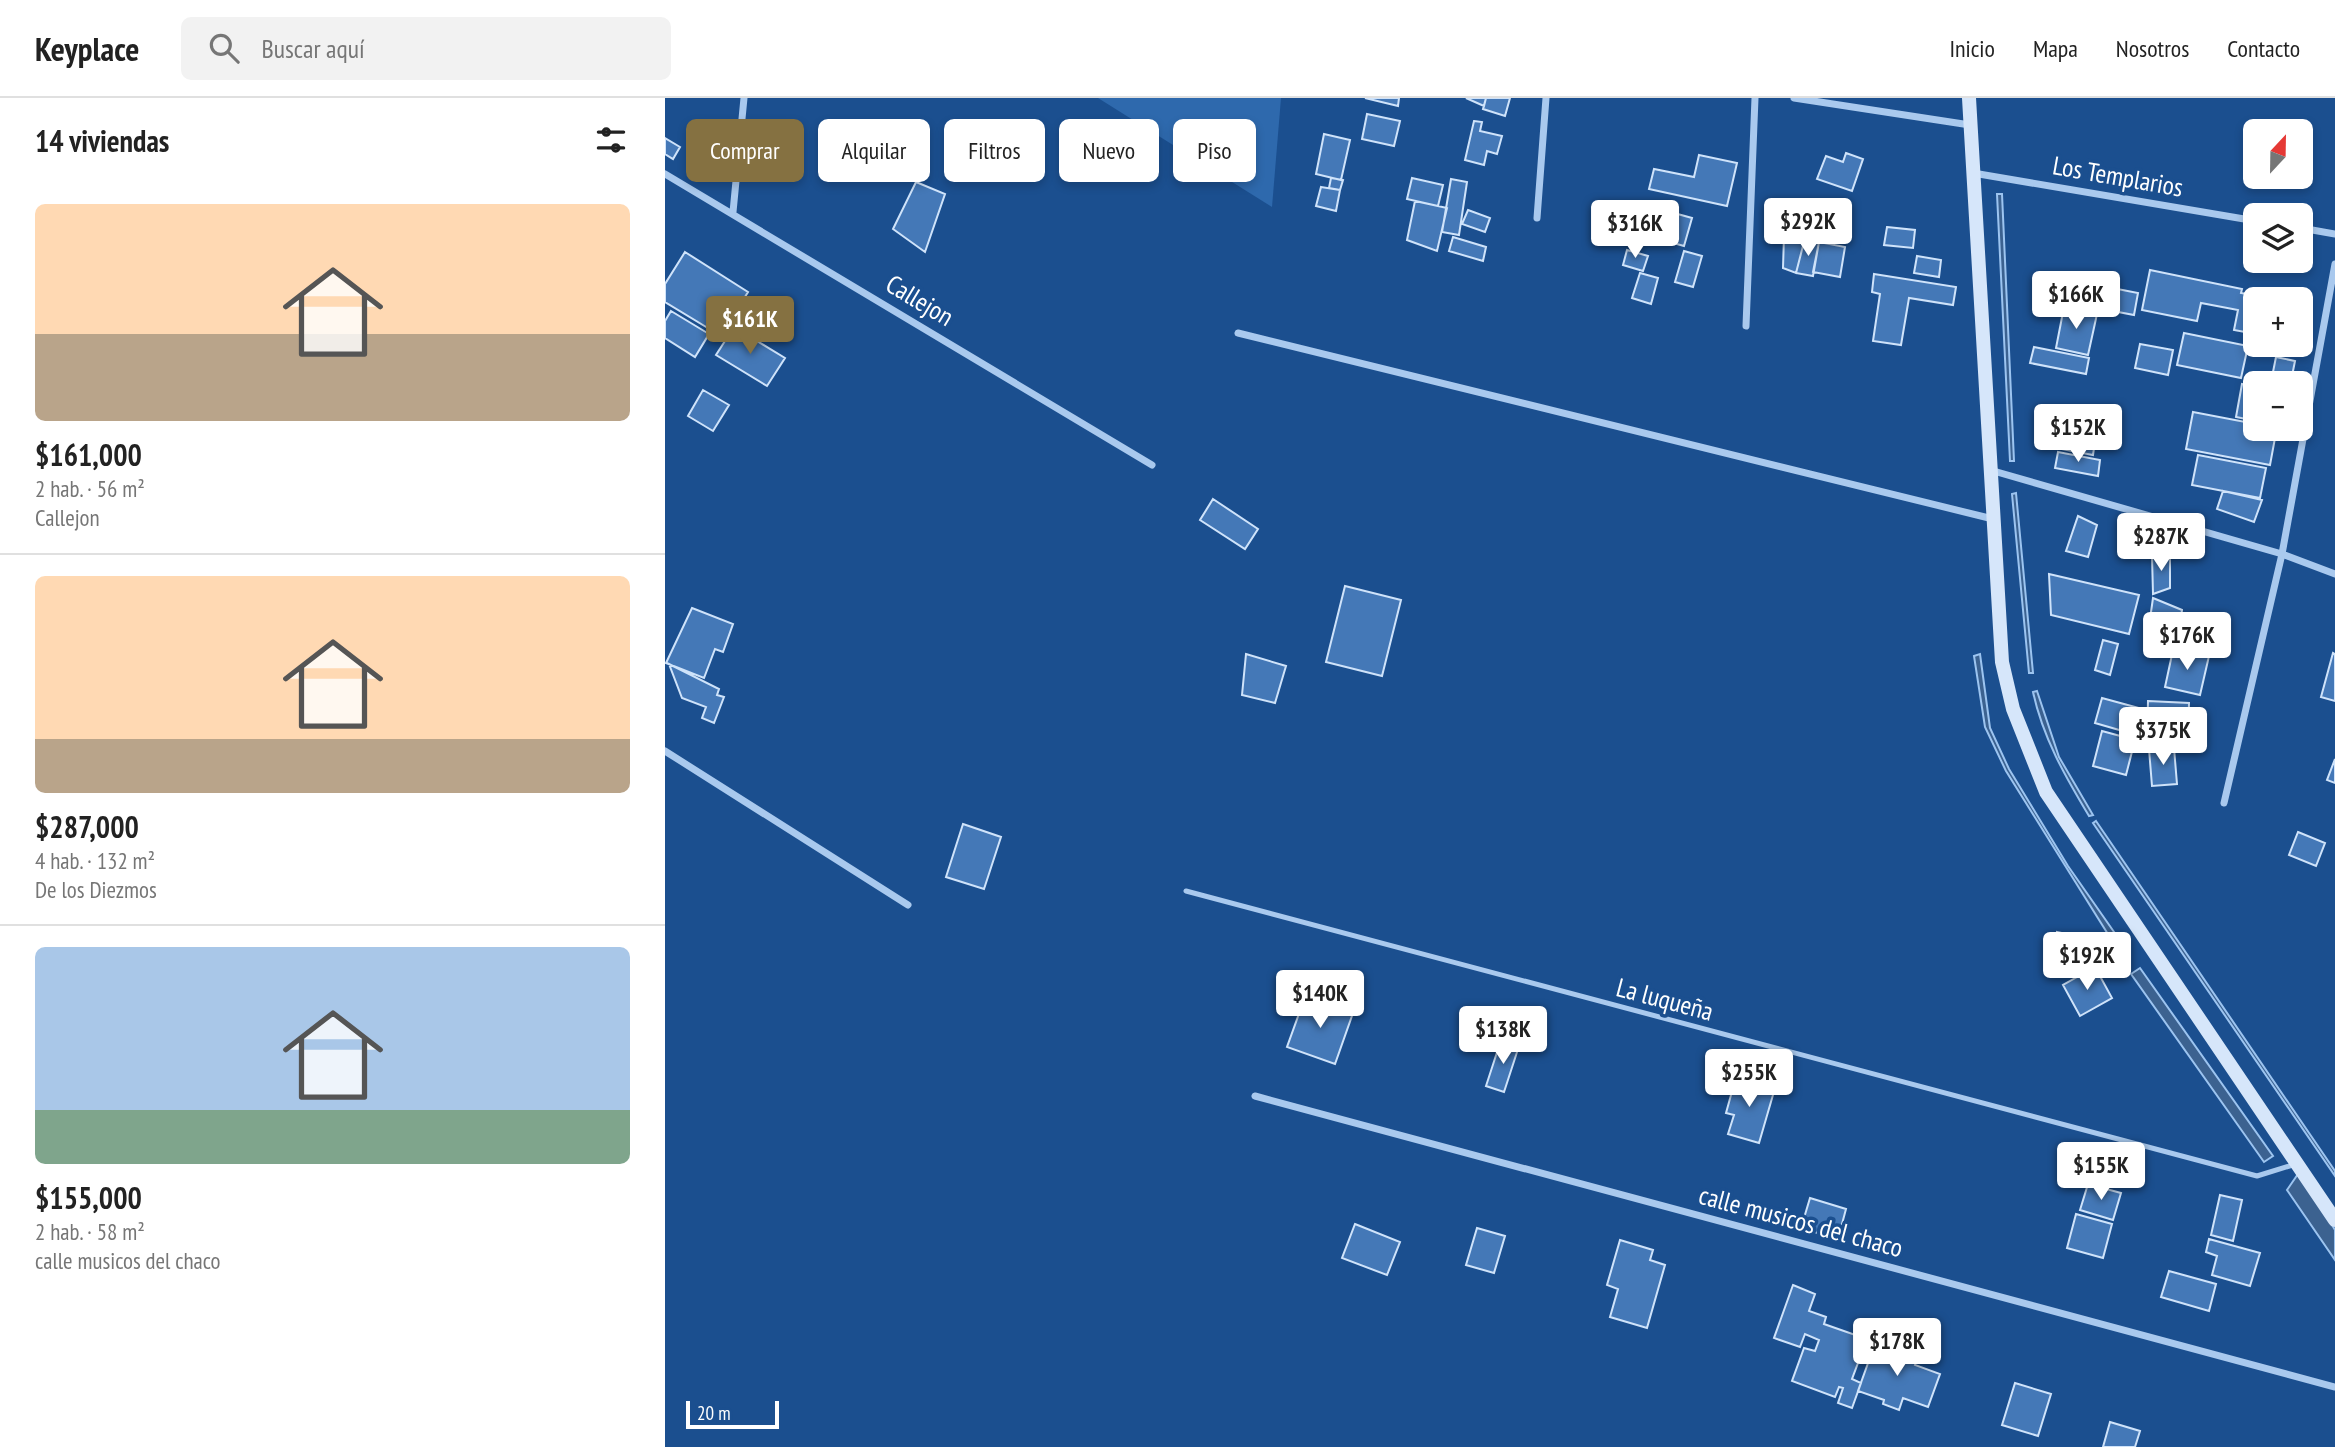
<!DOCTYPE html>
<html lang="es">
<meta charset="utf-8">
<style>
body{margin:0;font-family:"PT Sans Narrow",sans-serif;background:#f2f2f2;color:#222;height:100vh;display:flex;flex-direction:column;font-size:26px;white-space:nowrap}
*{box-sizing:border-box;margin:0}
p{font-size:23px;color:#767676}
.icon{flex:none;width:38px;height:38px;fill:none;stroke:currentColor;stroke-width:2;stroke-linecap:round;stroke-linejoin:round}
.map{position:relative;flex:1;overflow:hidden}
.drawer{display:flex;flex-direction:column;background:#fff;width:665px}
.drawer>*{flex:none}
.hud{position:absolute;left:21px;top:21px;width:665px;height:63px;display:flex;gap:14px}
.needle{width:46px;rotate:22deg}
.fabs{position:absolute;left:1578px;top:21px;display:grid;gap:14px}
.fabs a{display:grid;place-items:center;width:70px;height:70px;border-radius:10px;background:#fff;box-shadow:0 4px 10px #0003;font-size:35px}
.scale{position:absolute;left:21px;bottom:18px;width:93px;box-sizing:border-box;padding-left:7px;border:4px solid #fff;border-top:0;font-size:19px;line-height:24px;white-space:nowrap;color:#fff;-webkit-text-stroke:5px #1b4f8f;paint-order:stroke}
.price{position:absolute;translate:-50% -60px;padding:0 16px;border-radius:7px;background:#fff;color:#222;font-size:23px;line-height:46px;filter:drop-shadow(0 2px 4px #0008)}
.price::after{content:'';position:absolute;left:50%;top:42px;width:21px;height:16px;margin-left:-10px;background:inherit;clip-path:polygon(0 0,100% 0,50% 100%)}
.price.active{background:#857141;color:#fff}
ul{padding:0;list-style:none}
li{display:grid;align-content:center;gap:14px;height:371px;padding:0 35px}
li+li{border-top:2px solid #e0e0e0}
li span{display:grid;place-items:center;height:217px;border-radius:10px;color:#555}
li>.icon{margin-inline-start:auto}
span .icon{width:126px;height:126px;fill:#fffc;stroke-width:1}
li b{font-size:30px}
h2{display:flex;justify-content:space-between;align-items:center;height:84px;padding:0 35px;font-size:30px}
.tag{padding:0 24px;border-radius:10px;background:#fff;box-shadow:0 4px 10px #0003;font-size:24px;line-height:63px}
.tag.active{background:#857141;color:#fff}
header{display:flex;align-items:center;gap:42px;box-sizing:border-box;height:98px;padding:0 35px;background:#fff;border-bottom:2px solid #e0e0e0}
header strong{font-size:33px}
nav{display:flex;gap:38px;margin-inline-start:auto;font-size:24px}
.search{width:490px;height:63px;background:#f2f2f2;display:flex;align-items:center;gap:18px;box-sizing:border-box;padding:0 24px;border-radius:10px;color:#767676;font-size:26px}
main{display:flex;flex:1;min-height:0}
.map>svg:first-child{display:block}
</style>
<header>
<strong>Keyplace</strong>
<div class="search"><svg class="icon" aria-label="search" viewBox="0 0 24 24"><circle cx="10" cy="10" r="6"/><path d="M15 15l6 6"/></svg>Buscar aquí</div>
<nav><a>Inicio</a><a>Mapa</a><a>Nosotros</a><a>Contacto</a></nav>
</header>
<main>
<section class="drawer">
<h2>14 viviendas<svg class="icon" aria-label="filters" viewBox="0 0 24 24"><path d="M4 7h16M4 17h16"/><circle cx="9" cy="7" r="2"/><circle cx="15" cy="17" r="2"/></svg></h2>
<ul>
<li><span style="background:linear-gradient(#ffd9b3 60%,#b9a48a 0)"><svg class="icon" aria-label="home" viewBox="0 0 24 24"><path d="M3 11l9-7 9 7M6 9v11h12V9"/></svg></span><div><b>$161,000</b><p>2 hab. · 56 m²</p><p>Callejon</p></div></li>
<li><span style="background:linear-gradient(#ffd9b3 75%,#b9a48a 0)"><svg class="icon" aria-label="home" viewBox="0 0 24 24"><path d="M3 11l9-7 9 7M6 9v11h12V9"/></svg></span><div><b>$287,000</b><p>4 hab. · 132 m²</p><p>De los Diezmos</p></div></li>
<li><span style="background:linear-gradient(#a9c7e8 75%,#7fa58c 0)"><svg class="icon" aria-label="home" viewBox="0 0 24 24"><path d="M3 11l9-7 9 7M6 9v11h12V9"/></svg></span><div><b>$155,000</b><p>2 hab. · 58 m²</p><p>calle musicos del chaco</p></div></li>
</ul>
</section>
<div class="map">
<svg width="1670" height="1349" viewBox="0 0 1670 1349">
<rect width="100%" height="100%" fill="#1b4f8f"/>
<path fill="#2e69ad" d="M433,0H616L607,109Z"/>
<path fill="#3c6290" stroke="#9cc4f0" stroke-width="2" d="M1332,96H1337L1349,363H1345Z
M1351,395L1368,575H1364L1347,396Z
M1315,556L1325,630L1344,671L1403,768L1463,854L1456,857L1341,673L1320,629L1309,558Z
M1372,593L1394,659L1428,717L1424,718C1400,678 1378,640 1368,594Z
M1431,723L1670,1073V1078L1428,725Z
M1475,870L1608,1058L1599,1064L1466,876Z
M1635,1073L1670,1132V1162L1622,1092Z"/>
<path fill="#4478b7" stroke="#cfe3fa" stroke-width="2" d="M700,0H734L733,8Z
M801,0H821L819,8Z
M821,0H845L840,18L818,11Z
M702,16L735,23L729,48L697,41Z
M809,23L817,24L815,33L837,38L832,56L822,53L819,67L800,62Z
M659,36L685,42L676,82L651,76Z
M0,40L15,49L8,61L0,56Z
M1181,55L1198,61L1187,93L1152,81L1161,58L1178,64Z
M1034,57L1072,65L1062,108L984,91L989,71L1029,79Z
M666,80L678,82L675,92L664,90Z
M747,80L778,87L773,108L742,101Z
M786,81L802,84L794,137L777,134Z
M251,84L280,96L260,154L228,131Z
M656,89L675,92L671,113L651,108Z
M750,103L782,110L772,153L742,142Z
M943,110L976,117L972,135L940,128Z
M803,112L825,120L820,134L797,126Z
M1009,115L1027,120L1019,148L1001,143Z
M1222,129L1250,132L1248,150L1219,147Z
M1119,138L1140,140L1131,175L1118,170Z
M788,139L821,149L818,163L784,153Z
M1140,140L1154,144L1148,178L1131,175Z
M1154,144L1180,149L1175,179L1148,174Z
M962,152L983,158L978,173L958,167Z
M1019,153L1037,158L1028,189L1010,184Z
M20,154L83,194L56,238L0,204V186Z
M1252,158L1276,162L1274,179L1249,175Z
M1485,172L1577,191L1576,195L1608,201H1591V236L1569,232L1573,212L1536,205L1532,223L1477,212Z
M975,175L993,180L986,206L967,200Z
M1209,176L1291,189L1288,207L1244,200L1236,247L1208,243L1215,196L1207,194Z
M1372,179L1421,189L1417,209L1369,200Z
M1432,187L1473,195L1469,217L1427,209Z
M1399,209L1432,216L1423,257L1391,250Z
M6,213L44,236L30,259L0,240V223Z
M69,229L120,260L102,288L51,257Z
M1519,235L1583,248L1576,280L1512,267Z
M1475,246L1508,252L1503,277L1470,270Z
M1369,249L1424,260L1421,276L1365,265Z
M1611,259L1630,263L1626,283L1607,279Z
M1577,286L1591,288V323L1571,319Z
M38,292L64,307L48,333L23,318Z
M1528,314L1591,326L1590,336L1610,340L1605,367L1521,351Z
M1385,328L1431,337L1428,357L1381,348Z
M1393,354L1435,362L1433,378L1390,370Z
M1533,357L1601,370L1595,400L1527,387Z
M1558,393L1597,402L1589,424L1552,411Z
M548,401L593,431L580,451L535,422Z
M1413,418L1432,427L1423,459L1401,453Z
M1487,458H1505V490L1488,496Z
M1384,476L1474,497L1464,536L1386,517Z
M680,488L736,502L717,578L661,564Z
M1488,500L1517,512L1512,548L1482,542Z
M27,510L68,526L58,554L50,551L39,580L1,565Z
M1438,542L1453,546L1445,577L1430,572Z
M1508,552L1544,558L1535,597L1500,589Z
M1668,555L1670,556V603L1656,599Z
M581,556L621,568L610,605L577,597Z
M4,566L54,591L52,597L59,599L49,625L37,620L41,609L17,600Z
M1437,600L1481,612L1475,638L1430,625Z
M1483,603L1524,605L1523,647L1482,645Z
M1437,633L1470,642L1461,677L1428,668Z
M1509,650L1512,686L1487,688L1484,651Z
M1670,661V685L1662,682Z
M298,726L336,739L319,791L281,779Z
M1633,734L1660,745L1651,768L1624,757Z
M1392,834L1420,840L1414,863L1393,857Z
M1430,869L1447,900L1415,918L1398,887Z
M640,899L688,915L670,966L622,949Z
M836,942L854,948L839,994L821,988Z
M1071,979L1110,990L1094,1045L1063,1036L1069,1017L1061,1015Z
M1423,1086L1456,1095L1448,1122L1415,1112Z
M1555,1097L1577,1102L1568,1143L1546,1137Z
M1145,1100L1181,1111L1173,1141L1136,1130Z
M1411,1116L1447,1126L1438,1160L1402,1150Z
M690,1126L735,1144L722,1177L677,1160Z
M812,1130L840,1138L829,1175L801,1167Z
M1544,1141L1595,1155L1585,1188L1547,1177L1552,1158L1541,1154Z
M955,1142L988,1152L985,1162L1000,1167L982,1230L945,1219L953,1191L942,1187Z
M1504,1173L1551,1186L1544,1213L1496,1199Z
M1128,1187L1150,1196L1144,1213L1161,1219L1159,1226L1202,1241L1187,1281L1196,1285L1187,1310L1173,1305L1178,1290L1174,1289L1170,1299L1127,1283L1139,1250L1150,1253L1154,1242L1140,1236L1135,1249L1109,1240Z
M1211,1243L1253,1258L1250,1267L1275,1276L1263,1309L1238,1300L1234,1312L1218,1306L1219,1302L1193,1293Z
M1350,1285L1386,1296L1373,1338L1337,1327Z
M1445,1324L1475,1333L1470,1349H1438Z"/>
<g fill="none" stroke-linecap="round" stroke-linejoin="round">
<path stroke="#a9c9ee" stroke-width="5" d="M521,793L1592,1078L1631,1066"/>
<path stroke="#a9c9ee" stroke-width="7" d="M1129,0L1305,27
M1308,75L1591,123
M0,76L487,367
M68,114L79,0
M872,120L881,0
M1636,130L1670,136
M1081,228L1090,0
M573,235L1328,421
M1325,372L1617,456L1670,476
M0,653L243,807
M1559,705L1617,456L1670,166
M590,998L1670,1289"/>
<path stroke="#d6e6fa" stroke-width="14" d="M1304,0L1337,564L1348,611L1381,694L1670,1122"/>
</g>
<g text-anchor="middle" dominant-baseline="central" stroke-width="7" stroke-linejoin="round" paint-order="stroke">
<g font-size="26" fill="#fff" stroke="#1b4f8f">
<text transform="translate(1453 78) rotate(10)">Los Templarios</text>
<text transform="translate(255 202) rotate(31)">Callejon</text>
<text transform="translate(1000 901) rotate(15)">La luqueña</text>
<text transform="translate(1136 1123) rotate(15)">calle musicos del chaco</text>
</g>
</g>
</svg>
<div class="fabs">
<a><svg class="needle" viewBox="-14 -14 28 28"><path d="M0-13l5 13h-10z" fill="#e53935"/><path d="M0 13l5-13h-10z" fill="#767676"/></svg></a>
<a><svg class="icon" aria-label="layers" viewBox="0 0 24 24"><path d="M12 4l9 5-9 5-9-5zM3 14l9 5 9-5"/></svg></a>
<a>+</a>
<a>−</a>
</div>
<div class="scale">20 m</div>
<b class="price" style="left:1143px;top:160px">$292K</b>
<b class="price" style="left:970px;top:162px">$316K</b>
<b class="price" style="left:1411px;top:233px">$166K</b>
<b class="price active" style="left:85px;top:258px">$161K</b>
<b class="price" style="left:1413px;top:366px">$152K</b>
<b class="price" style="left:1496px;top:475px">$287K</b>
<b class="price" style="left:1522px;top:574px">$176K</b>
<b class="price" style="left:1498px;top:669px">$375K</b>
<b class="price" style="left:1422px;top:894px">$192K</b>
<b class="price" style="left:655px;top:932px">$140K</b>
<b class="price" style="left:838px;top:968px">$138K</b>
<b class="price" style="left:1084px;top:1011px">$255K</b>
<b class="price" style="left:1436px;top:1104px">$155K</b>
<b class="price" style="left:1232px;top:1280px">$178K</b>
<div class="hud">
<a class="tag active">Comprar</a>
<a class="tag">Alquilar</a>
<a class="tag">Filtros</a>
<a class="tag">Nuevo</a>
<a class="tag">Piso</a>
</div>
</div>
</main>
